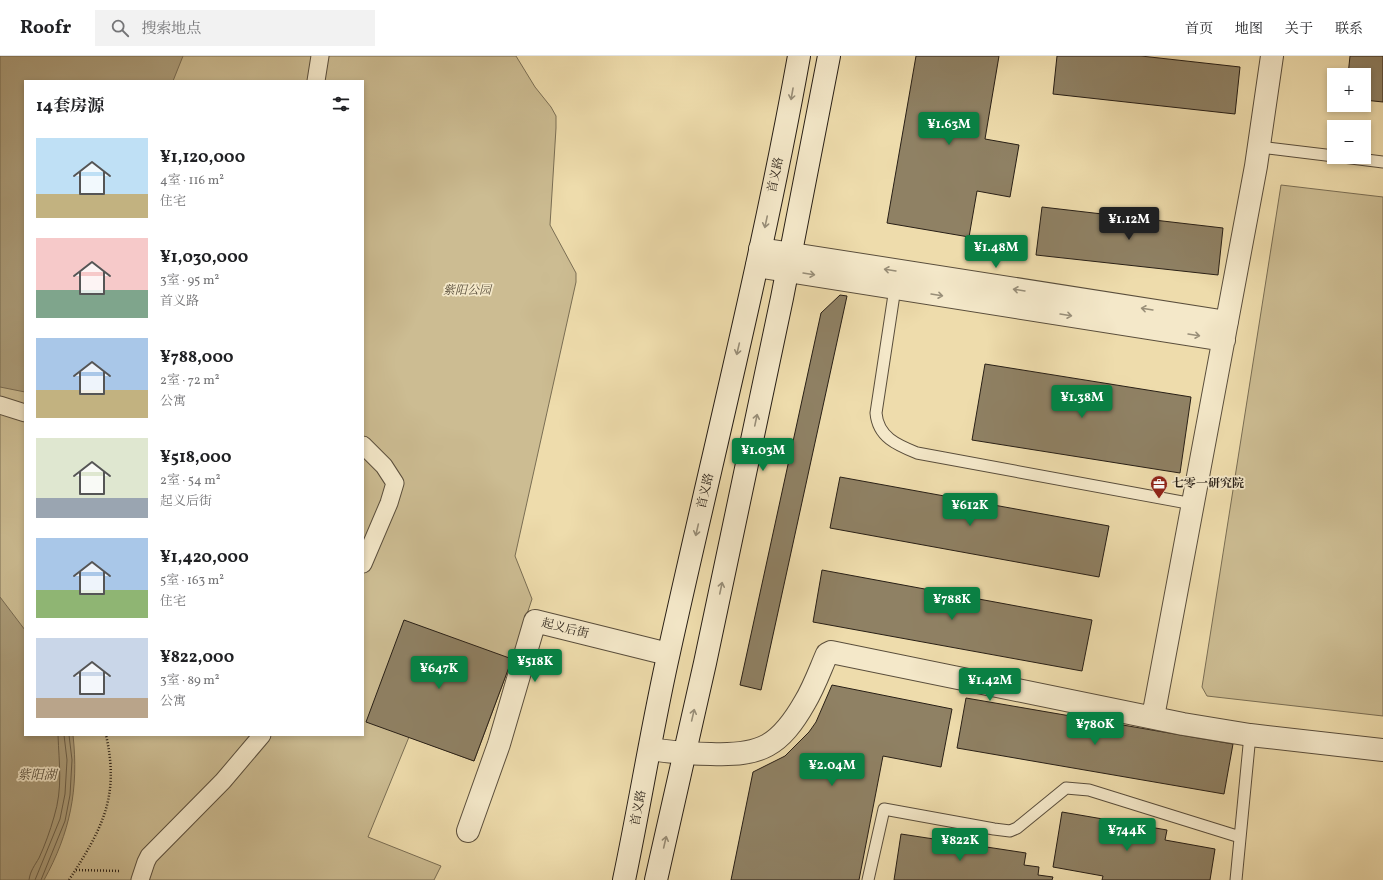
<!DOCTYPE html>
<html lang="zh">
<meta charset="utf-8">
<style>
body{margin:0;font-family:Vollkorn,"Noto Serif SC",serif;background:#f2f2f2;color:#202124;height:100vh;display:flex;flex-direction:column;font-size:15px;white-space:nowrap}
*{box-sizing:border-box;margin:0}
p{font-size:13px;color:#757577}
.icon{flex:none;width:22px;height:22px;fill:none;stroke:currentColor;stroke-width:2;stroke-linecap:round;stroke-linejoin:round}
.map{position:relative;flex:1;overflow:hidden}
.side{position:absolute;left:24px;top:24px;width:340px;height:656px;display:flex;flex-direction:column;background:#fff;border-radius:0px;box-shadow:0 2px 6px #0003}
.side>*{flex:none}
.fabs{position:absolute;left:1327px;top:12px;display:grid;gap:8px}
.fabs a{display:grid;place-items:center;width:44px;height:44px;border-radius:0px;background:#fff;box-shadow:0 2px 6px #0003;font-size:20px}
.price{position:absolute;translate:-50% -34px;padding:0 9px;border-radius:4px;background:#0b8043;color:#fff;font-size:13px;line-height:26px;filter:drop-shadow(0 1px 2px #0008)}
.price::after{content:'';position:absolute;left:50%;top:24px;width:12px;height:9px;margin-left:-6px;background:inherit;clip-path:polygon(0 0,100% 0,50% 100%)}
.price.current{background:#222;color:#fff}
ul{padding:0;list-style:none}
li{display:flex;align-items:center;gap:12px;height:100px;padding:0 12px}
li span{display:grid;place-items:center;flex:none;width:112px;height:80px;border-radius:0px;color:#555}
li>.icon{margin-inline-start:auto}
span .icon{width:48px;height:48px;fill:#fffc;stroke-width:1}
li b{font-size:17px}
h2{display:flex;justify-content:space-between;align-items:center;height:48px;padding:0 12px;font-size:17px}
header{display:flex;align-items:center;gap:24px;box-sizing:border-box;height:56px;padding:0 20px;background:#fff;border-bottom:1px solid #e0e0e0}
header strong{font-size:19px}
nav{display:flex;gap:22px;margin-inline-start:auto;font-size:14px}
.search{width:280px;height:36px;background:#f2f2f2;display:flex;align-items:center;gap:10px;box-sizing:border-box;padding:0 14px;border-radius:0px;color:#757577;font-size:15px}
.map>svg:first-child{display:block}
</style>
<header>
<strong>Roofr</strong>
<div class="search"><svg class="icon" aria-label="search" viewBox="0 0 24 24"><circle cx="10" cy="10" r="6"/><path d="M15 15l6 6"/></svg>搜索地点</div>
<nav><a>首页</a><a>地图</a><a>关于</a><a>联系</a></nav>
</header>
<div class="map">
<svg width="1383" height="824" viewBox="0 0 1383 824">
<rect width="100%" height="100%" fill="#eedcac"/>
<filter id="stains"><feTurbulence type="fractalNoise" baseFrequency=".005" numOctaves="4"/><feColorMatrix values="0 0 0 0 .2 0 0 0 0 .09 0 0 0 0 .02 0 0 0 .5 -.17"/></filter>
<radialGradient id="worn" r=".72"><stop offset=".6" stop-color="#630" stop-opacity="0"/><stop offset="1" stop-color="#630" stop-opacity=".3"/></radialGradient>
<path fill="#ccbc92" stroke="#7a6e54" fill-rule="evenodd" d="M0,0H516L535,31L551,51L556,60V72L550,169L576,217V226L515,500L532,543L512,603L474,705L409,681L368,781L441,810L434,824H0ZM25,25H363V679H25Z
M1281,129L1383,141V660L1207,640L1202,631Z"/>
<path fill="#ab9c79" stroke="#776a51" d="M0,0H183L173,25H25V336L0,331Z
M0,541L25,574V679H73C79,733 70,777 44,824H0Z"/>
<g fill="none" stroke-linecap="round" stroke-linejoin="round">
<path stroke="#6a5e48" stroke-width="1" d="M29,824C30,815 35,809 39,802C45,789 50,775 54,761C63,732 59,708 58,679
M35,824L60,763L65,738L67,704L64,679
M41,824L65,765L70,739L72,704L69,679"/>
</g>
<path fill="#8f8164" stroke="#281f16" d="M916,0H999L985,83L1019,89L1010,141L977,135L969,181L887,167Z
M1057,0H1141L1240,11L1235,58L1053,38Z
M1350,0H1383V46L1364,44V19H1348Z
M1042,151L1223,172L1218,219L1036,199Z
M840,239L847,240L761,634L740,629L821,257Z
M985,308L1191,341L1180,417L972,384Z
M840,421L1109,470L1099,521L830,472Z
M822,514L1092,564L1082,615L813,566Z
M404,564L512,603L474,705L366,666Z
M832,629L952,653L941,711L883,700L859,824H731L753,716L785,700L809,676L816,666Z
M966,642L1233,688L1224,738L957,692Z
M1062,756L1167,774L1165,784L1215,793L1210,824H1102L1103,820L1053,811Z
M901,778L1026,797L1024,809L1039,811L1038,819L1053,821L1052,824H894Z"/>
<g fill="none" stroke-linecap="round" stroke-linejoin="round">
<g stroke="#5a4e3c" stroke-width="13">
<path id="service" d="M1259,91L1334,100
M1343,101L1383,106
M895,232L876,357C878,381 897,389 917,397L1193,448
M868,824L884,753L994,773L1010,775L1017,772L1066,732L1089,734L1240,781
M1236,824L1250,679"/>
</g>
<g stroke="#5a4e3c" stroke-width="19">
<path id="pedestrian" d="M316,25L320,0
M0,349L25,357
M363,389L384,410L395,427L389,447L363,508
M140,824L146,806L149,800L223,725L262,679"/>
</g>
<g stroke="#5a4e3c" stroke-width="24">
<path id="minor" d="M760,193L1227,266
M757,210L1224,284
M1153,661L1256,110L1272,0
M650,693C670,696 690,698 711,698C761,700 780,690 805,646C814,631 820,614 827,598L831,596L1183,668L1250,679L1383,694
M468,775L499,688L535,565L668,598"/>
</g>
<g stroke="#281f16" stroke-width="24">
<path id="secondary" d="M624,824C640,748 652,671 669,596C713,397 763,200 799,0
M656,824L705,607L782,242L829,0"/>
</g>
<path stroke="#281f16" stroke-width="2.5" stroke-dasharray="1 2" stroke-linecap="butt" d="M76,814L121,815
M69,824C102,773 120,741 106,679"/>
<use href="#service" stroke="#f4e8c9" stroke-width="11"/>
<use href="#pedestrian" stroke="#f4e8c9" stroke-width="17"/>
<use href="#minor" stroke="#f4e8c9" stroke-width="22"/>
<use href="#secondary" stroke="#f4e8c9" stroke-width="22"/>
</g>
<defs><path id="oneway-shaft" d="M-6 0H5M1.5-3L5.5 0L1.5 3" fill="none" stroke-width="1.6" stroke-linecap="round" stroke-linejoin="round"/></defs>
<g stroke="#988e78">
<use href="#oneway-shaft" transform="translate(792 38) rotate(100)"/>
<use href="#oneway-shaft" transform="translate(766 166) rotate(102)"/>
<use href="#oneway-shaft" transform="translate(890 214) rotate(-171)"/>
<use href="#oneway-shaft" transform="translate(809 218) rotate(9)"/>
<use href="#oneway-shaft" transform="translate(1019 234) rotate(-171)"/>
<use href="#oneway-shaft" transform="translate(937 239) rotate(9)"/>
<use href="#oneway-shaft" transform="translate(1147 253) rotate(-171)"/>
<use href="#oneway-shaft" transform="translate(1066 259) rotate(9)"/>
<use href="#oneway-shaft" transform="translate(1194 279) rotate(9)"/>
<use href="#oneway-shaft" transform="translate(738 293) rotate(103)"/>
<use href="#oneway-shaft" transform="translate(756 364) rotate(-78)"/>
<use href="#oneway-shaft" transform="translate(697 474) rotate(103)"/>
<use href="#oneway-shaft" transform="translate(721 532) rotate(-78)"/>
<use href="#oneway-shaft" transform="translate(693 659) rotate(-77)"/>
<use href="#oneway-shaft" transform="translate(665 786) rotate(-77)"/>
</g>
<defs>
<g id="office-pin" transform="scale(0.9)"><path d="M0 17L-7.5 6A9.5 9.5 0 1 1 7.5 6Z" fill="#8f2418" stroke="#f4e8c9"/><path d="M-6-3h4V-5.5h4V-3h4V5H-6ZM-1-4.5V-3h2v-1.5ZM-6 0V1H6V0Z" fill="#fff"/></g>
</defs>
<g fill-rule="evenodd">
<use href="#office-pin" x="1159" y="428"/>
</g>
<g text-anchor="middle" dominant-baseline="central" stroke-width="3.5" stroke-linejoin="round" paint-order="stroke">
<g font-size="12" fill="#281f16" stroke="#f4e8c9">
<text transform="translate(776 119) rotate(-78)">首义路</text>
<text transform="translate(706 435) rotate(-77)">首义路</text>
<text transform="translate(565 573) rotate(14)">起义后街</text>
<text transform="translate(639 752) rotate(-79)">首义路</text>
</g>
<g font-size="12" font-style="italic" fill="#594e3b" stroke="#f4e8c9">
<text x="467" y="235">紫阳公园</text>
</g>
<g font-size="12" font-weight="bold" fill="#281f16" stroke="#f4e8c9" text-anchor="start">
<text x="1172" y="428">七零一研究院</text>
</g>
<g font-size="13" font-style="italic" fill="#564b39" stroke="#f4e8c9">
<text x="37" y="720">紫阳湖</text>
</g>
</g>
<rect width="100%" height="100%" filter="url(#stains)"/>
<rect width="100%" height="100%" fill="url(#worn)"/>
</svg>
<div class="fabs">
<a>+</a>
<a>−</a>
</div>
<b class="price" style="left:949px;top:90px">¥1.63M</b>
<b class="price current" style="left:1129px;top:185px">¥1.12M</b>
<b class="price" style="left:996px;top:213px">¥1.48M</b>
<b class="price" style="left:1082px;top:363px">¥1.38M</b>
<b class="price" style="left:763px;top:416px">¥1.03M</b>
<b class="price" style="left:970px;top:471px">¥612K</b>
<b class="price" style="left:952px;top:565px">¥788K</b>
<b class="price" style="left:535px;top:627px">¥518K</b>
<b class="price" style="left:439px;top:634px">¥647K</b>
<b class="price" style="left:990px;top:646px">¥1.42M</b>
<b class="price" style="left:1095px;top:690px">¥780K</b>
<b class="price" style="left:832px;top:731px">¥2.04M</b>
<b class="price" style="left:1127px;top:796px">¥744K</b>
<b class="price" style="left:960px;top:806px">¥822K</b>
<section class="side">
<h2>14套房源<svg class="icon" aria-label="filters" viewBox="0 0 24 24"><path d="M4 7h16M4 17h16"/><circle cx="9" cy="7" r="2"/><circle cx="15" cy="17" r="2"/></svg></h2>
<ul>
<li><span style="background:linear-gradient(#bfe0f5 70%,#c2b280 0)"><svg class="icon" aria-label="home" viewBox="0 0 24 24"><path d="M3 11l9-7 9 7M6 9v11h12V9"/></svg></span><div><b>¥1,120,000</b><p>4室 · 116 m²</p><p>住宅</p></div></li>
<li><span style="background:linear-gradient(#f6c9c9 65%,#7fa58c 0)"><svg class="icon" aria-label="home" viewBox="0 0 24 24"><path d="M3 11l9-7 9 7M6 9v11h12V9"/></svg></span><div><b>¥1,030,000</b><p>3室 · 95 m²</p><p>首义路</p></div></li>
<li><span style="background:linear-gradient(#a9c7e8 65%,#c2b280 0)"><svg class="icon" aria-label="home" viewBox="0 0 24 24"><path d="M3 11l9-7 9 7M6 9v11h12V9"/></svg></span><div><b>¥788,000</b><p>2室 · 72 m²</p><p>公寓</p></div></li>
<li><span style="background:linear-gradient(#dfe7d0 75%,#9aa5b1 0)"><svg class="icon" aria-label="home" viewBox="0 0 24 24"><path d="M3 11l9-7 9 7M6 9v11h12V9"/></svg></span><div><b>¥518,000</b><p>2室 · 54 m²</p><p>起义后街</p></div></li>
<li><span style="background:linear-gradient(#a9c7e8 65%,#8fb573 0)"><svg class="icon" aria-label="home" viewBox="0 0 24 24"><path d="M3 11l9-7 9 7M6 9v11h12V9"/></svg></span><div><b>¥1,420,000</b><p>5室 · 163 m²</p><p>住宅</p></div></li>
<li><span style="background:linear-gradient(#c9d6e8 75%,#b9a48a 0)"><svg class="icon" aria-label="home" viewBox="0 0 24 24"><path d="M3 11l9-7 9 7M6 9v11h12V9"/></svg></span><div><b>¥822,000</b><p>3室 · 89 m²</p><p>公寓</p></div></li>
</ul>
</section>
</div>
